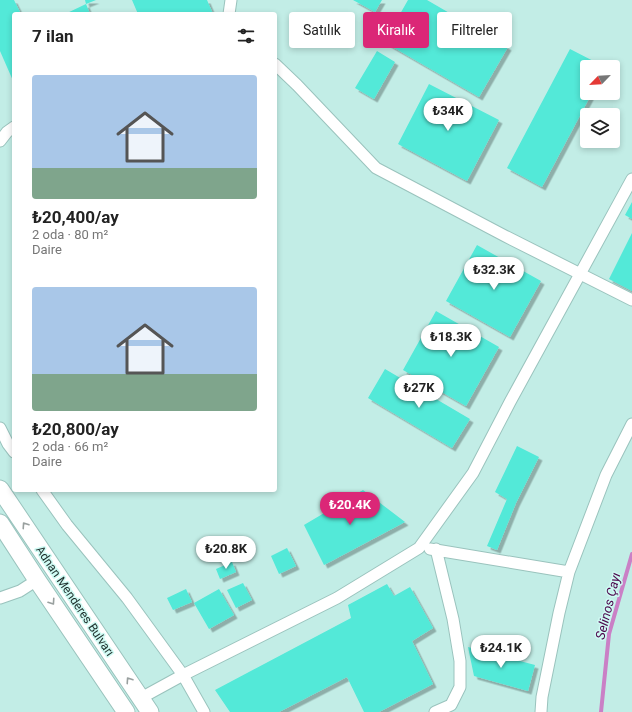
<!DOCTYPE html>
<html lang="tr">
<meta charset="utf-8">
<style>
body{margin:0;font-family:Roboto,sans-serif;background:#f2f2f2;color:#222;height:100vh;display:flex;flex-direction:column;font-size:15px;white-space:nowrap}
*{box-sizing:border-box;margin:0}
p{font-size:13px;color:#767676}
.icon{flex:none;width:22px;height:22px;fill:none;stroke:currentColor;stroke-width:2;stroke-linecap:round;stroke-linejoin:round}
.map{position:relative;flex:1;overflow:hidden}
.panel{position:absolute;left:12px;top:12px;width:265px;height:480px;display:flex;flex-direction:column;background:#fff;border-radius:4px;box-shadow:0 2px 6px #0003}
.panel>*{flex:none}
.banner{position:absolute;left:289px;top:12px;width:283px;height:36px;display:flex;gap:8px}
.needle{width:26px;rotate:245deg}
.controls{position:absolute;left:580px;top:60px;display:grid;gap:8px}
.controls a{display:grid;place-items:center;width:40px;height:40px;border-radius:4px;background:#fff;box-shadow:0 2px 6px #0003;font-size:20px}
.price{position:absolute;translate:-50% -34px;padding:0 9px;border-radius:14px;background:#fff;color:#222;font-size:13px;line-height:26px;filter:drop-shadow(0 1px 2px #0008)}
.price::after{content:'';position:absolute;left:50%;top:24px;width:12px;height:9px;margin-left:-6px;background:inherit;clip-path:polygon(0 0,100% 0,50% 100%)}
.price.on{background:#db2777;color:#fff}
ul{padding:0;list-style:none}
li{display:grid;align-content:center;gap:8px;height:212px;padding:0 20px}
li span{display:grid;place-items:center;height:124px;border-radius:4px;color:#555}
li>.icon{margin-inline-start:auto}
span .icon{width:72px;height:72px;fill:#fffc;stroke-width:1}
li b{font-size:17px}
h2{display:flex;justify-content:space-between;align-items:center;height:48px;padding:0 20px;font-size:17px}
.chip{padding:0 14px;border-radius:4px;background:#fff;box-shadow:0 2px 6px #0003;font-size:14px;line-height:36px}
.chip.on{background:#db2777;color:#fff}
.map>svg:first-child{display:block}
</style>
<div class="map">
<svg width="632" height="712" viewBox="0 0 632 712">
<defs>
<filter id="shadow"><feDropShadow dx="3.5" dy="3.5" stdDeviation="0" flood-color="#0004"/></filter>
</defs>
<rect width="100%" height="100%" fill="#c2ede6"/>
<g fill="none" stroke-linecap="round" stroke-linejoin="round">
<path stroke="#ca80c6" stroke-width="4" d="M601,712L609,634L632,554"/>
</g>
<path fill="#52e9d8" filter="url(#shadow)" d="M0,0H14L21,14H14V83L0,51Z
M85,0H96L86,4L90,14H65L86,4Z
M132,0H207L213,14H138Z
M353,0H382L375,12Z
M408,0H427L508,47L479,97L384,42Z
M570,49L605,67H587V93H592L542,187L507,168Z
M377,51L395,62L374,99L355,88Z
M429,84L499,120L467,181L398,144Z
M632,202V219L625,215Z
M632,233V291L609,279Z
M477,245L541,281L510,337L446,301Z
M436,311L499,347L466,406L403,370Z
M385,369L470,419L452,448L368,398Z
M517,446L539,457L516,503L497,550L487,546L507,499L495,492Z
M363,490L405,522L324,565L304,525Z
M287,548L296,566L279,574L271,556Z
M232,562L236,572L220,579L216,569Z
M243,583L252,600L236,608L227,590Z
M387,584L394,596L410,587L433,628L412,641L433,684L379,712H364L347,677L279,712H230L215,690L351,618L348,605Z
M186,589L192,602L173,610L167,598Z
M219,589L234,615L209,629L194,603Z
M468,647L535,665L528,691L474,676Z"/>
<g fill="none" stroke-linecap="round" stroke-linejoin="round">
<g stroke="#9ac3bd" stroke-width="13">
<path id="street" d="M229,14L231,0
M275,64L297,85L376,168L505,236L632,300
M0,141L7,132L14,127
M0,428L8,444L14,452
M42,490L67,525L127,598L183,675L204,712
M430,549L569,572
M0,598L20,591L37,580
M141,698L183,675L337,598L419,548L473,473L510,402L632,179
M435,712L451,705L460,687V661L453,619L436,549
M541,712L542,697L559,613L569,572L606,475L632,424"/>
</g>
<g stroke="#9ac3bd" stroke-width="19">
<path id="primary" d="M0,489L150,712
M0,523L37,580L126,712"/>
</g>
<use href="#street" stroke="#fff" stroke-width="11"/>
<use href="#primary" stroke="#fff" stroke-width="17"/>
</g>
<defs><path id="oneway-chevron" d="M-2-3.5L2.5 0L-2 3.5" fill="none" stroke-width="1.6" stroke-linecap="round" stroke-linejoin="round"/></defs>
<g stroke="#99a09f">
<use href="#oneway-chevron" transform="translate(25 525) rotate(-124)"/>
<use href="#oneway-chevron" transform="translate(52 602) rotate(56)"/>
<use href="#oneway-chevron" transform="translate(129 680) rotate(-124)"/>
</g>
<g text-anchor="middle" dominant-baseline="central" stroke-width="3" stroke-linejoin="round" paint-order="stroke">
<g font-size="12" fill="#1c2d2a" stroke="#cffaf3">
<text transform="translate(75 601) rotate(56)">Adnan Menderes Bulvarı</text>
</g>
<g font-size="13" font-style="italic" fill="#4c064b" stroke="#cffaf3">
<text transform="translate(608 606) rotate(-76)">Selinos Çayı</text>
</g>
</g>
</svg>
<div class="controls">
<a><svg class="needle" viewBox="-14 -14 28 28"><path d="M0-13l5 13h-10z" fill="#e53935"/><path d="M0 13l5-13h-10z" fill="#767676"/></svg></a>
<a><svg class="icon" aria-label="layers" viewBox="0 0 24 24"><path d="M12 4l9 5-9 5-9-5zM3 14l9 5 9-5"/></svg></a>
</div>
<b class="price" style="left:448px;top:132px">₺34K</b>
<b class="price" style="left:494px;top:291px">₺32.3K</b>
<b class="price" style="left:451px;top:358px">₺18.3K</b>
<b class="price" style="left:419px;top:409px">₺27K</b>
<b class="price on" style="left:350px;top:526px">₺20.4K</b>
<b class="price" style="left:226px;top:570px">₺20.8K</b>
<b class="price" style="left:501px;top:669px">₺24.1K</b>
<div class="banner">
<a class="chip">Satılık</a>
<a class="chip on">Kiralık</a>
<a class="chip">Filtreler</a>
</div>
<section class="panel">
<h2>7 ilan<svg class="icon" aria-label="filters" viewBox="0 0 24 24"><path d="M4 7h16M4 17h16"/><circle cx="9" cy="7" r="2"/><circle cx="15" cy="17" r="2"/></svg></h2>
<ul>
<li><span style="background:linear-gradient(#a9c7e8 75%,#7fa58c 0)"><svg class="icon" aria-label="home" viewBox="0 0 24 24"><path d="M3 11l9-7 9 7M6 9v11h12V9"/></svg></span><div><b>₺20,400/ay</b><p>2 oda · 80 m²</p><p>Daire</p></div></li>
<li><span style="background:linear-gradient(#a9c7e8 70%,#7fa58c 0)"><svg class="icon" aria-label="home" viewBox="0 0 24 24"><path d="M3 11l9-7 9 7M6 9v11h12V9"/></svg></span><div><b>₺20,800/ay</b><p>2 oda · 66 m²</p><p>Daire</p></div></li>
</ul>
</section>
</div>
